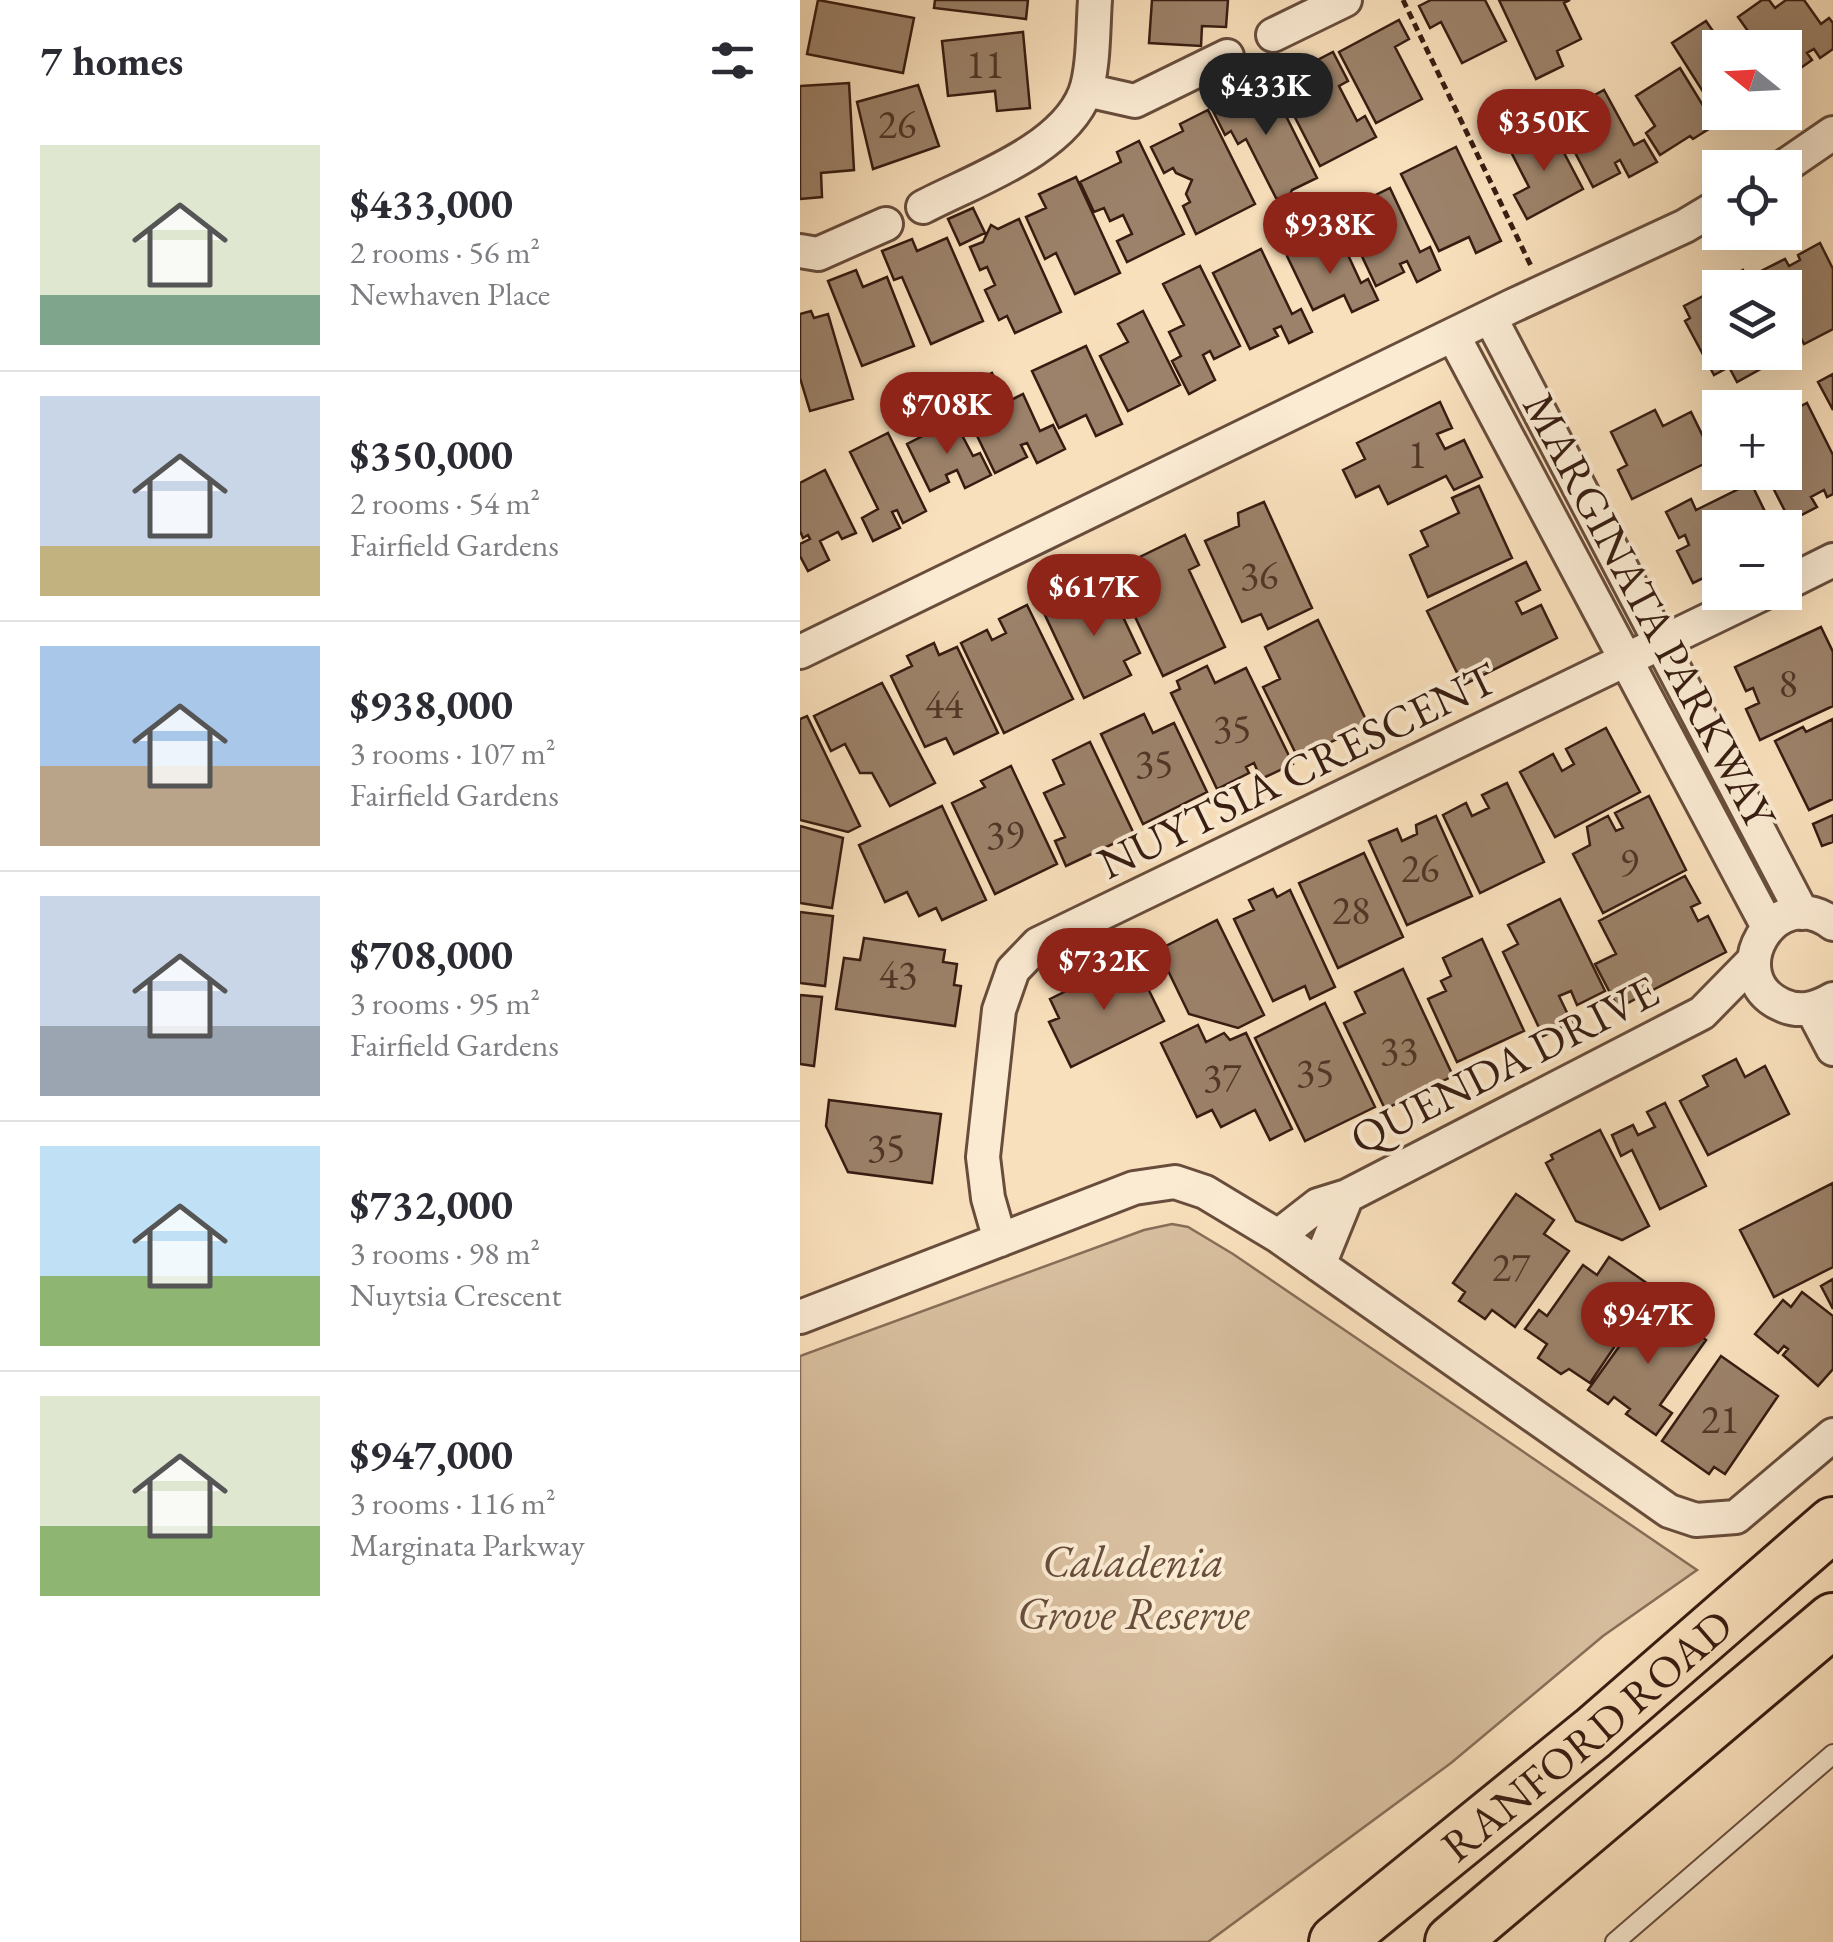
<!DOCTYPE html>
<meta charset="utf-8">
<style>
body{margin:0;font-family:"EB Garamond",serif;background:#f7f7f7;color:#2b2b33;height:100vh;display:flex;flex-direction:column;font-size:38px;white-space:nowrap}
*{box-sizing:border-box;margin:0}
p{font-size:32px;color:#7c7c81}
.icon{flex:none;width:55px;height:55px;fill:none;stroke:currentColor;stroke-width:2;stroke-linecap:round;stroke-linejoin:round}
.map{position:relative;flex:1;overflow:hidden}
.drawer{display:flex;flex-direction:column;background:#fff;width:800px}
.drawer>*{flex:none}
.needle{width:65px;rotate:288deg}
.buttons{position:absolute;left:902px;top:30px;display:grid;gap:20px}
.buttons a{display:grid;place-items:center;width:100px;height:100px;border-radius:0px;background:#fff;box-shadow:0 10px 40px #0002;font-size:50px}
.price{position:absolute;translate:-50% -85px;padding:0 22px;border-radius:35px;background:#8f2418;color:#fff;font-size:32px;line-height:65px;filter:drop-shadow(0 2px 5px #0008)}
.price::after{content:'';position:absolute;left:50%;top:60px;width:30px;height:22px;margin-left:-15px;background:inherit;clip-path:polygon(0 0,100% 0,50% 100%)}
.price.on{background:#222;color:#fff}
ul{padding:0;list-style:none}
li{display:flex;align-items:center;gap:30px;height:250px;padding:0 40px}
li+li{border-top:2px solid #e1e1e2}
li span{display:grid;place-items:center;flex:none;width:280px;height:200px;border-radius:0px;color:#555}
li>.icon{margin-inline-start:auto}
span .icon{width:120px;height:120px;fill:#fffc;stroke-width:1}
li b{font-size:42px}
h2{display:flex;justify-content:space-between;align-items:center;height:120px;padding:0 40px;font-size:42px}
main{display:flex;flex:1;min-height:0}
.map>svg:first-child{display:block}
</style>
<main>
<section class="drawer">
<h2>7 homes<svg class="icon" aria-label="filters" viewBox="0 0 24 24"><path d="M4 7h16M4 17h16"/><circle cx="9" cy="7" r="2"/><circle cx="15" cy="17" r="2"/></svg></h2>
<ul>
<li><span style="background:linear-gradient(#dfe7d0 75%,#7fa58c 0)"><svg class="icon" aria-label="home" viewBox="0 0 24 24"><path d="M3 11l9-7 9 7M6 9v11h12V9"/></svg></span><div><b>$433,000</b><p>2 rooms · 56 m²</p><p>Newhaven Place</p></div></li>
<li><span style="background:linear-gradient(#c9d6e8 75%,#c2b280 0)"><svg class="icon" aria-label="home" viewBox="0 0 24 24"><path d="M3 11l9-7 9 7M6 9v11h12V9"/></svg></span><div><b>$350,000</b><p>2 rooms · 54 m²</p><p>Fairfield Gardens</p></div></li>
<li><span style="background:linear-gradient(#a9c7e8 60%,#b9a48a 0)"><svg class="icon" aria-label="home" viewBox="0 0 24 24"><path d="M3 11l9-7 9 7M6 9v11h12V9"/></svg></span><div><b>$938,000</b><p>3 rooms · 107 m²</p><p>Fairfield Gardens</p></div></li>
<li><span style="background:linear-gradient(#c9d6e8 65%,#9aa5b1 0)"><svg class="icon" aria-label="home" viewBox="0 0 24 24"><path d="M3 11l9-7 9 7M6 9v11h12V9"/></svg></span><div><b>$708,000</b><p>3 rooms · 95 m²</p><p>Fairfield Gardens</p></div></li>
<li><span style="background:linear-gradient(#bfe0f5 65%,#8fb573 0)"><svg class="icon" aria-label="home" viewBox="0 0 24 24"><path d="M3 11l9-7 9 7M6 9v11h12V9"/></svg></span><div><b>$732,000</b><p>3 rooms · 98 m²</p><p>Nuytsia Crescent</p></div></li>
<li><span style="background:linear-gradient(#dfe7d0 65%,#8fb573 0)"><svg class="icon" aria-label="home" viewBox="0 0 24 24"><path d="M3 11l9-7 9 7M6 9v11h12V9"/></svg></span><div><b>$947,000</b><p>3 rooms · 116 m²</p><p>Marginata Parkway</p></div></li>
</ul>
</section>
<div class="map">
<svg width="1033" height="1942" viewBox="0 0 1033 1942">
<rect width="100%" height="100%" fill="#f9e0bc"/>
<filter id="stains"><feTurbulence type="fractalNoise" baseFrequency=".002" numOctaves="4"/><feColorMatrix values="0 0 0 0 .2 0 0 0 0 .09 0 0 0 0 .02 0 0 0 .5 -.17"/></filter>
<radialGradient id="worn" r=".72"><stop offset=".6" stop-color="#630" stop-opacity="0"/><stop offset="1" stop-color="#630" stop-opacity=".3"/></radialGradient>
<path fill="#d8bf9f" stroke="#886e58" stroke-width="2.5" d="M372,1224L388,1227L433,1254L897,1570L803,1636L651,1763L408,1942H0V1356L344,1230Z"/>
<path fill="#9c826a" stroke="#371c11" stroke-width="2.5" d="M18,0L114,18L103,73L7,54Z
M135,0H228L226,19L134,8Z
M352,0H428L426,27L402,26L401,46L349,43Z
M631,0H685L706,41L662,63L641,22L630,28L619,6Z
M699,0H770L764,3L781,39L757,51L763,66L736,79Z
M962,0H969L975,8L986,0H1004L1021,24L1029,18L1033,23V49L1020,58L1014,49L1007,53L1012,60L985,79V48H960L938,17Z
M599,20L609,39L595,47L622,99L576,123L539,52Z
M906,21L919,40L931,33L940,48H920V112H933L921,120L872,43Z
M223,32L230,108L197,111L195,91L148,96L142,41Z
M533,52L548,81L539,86L557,121L565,116L576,137L520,166L484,96L512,82L504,67Z
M880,68L915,125L893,139L890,136L860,155L846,133L855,126L836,96Z
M49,83L54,170L21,173L22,197L0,199V86Z
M118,85L139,146L73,169L57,102Z
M471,86L517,178L492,190L489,197L483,200L476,198L446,139L438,144L431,131L425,135L409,103L441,87L447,99Z
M804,90L834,145L844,140L857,162L829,177L820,160L815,163L820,173L793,187L756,116Z
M408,110L455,204L396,234L383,206L390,202L386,194L392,180L376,173L373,168L364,173L351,147L383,131L380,124Z
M751,128L783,189L727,219L714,195L729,187L710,150Z
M339,141L384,234L327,262L317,241L332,234L323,215L310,221L304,208L294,212L280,182L321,162L317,152Z
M656,147L701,241L676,253L669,237L639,251L601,174Z
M276,177L320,273L275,294L256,253L245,259L226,217L246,208L239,194Z
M590,188L620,252L630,247L640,270L617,282L607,261L600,264L604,272L576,286L541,212Z
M173,208L185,233L160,245L148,219Z
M219,219L261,312L215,333L207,316L199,320L185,290L195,285L187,267L180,270L170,247L183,242L191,225L198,229Z
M147,238L183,321L131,344L102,277L94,280L82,251L112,239L117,251Z
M515,242L520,252L542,242L561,283L568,279L578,300L552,312L544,295L513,310L487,256Z
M1020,243L1033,269V329L1004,344L985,307V288H966L959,272L985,259L989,266L1000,260L998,255Z
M461,249L492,314L501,309L512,332L489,343L481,326L474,329L478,336L450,349L413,273Z
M400,266L440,346L414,359L410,351L403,355L415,380L389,394L372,361L381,356L369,332L384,325L363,284Z
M56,270L63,287L87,277L114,346L62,366L28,281Z
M943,270L952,288H930L926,279Z
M909,293L912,298L920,294V352H985V348L988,354L937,382L929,367L914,375L885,321L890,318L884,306Z
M11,311L14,318L28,314L53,399L10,411L0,378V314Z
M343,311L380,385L328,411L300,356L328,342L318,324Z
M286,346L322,424L296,436L286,415L259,428L232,371Z
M192,373L207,402L223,394L240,431L253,425L265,449L237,463L227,443L221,445L227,457L195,473L155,390Z
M1033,374V410L1018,382Z
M640,402L652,428L637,434L645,449L664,440L682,477L654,490L646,476L588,504L579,486L556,497L543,470L565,459L557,443Z
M1007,403L1033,455V494L1027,497L1024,490L1011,497L1017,507L990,521L965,472H985V408L988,406L991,411Z
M855,410L863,426L891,412L914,459L832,499L818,470L827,465L811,432Z
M154,420L173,456L180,453L191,475L165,488L157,470L146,475L149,482L130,491L107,444Z
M88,433L126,511L103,523L97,510L92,512L100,528L73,541L62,518L78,509L50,452Z
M25,470L56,533L42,539L38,532L20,541L29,560L8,571L0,556V544L10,539L8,535L3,538L0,531V483Z
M951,483L973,528H920V570L893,583L877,551L889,545L885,535L879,538L866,512L891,499L896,510Z
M679,486L712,558L628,597L610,555L628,546L621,531L659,513L652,498Z
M464,502L512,608L468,629L461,614L442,622L405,541L439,526L438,513Z
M385,535L399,565L389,570L425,647L363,676L313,570Z
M726,562L740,590L716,602L722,614L741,605L757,638L663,685L627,611Z
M307,583L340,653L324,661L331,675L284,698L244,613Z
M227,605L273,699L204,733L161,643L187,630L192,640L206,633L199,619Z
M518,620L568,724L498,758L463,687L480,679L465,647Z
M1021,627L1033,652V706L960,740L946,709L959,703L953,688L946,691L935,667Z
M134,643L139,655L157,647L198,733L154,754L146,738L125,747L91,676L112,666L107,656Z
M407,666L415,683L446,668L493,764L461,779L454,763L446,767L449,773L417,789L371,693L380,689L377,681Z
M82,683L135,783L90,806L72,773H60L45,744L31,751L14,716Z
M344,714L353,733L374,723L407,792L343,824L301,734Z
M7,716L60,826L48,832L0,820V719Z
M1033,719V799L1009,810L975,741L1003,727L1006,732Z
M806,728L840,792L755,837L720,772L753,754L762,771L774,764L766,749Z
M290,742L334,834L266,866L255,841L265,837L244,793L264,784L253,760Z
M211,766L257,864L195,894L152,803L185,787L181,781Z
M707,783L744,862L680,893L643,815L666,803L672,816L689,808L682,795Z
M849,796L886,870L803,913L773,854L790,845L787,827L808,816L816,831L823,828L815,813Z
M142,806L186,900L142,920L136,908L119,916L107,892L85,902L59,845Z
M1033,815V842L1022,846L1013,824Z
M636,816L672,896L607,925L569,841L597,829L602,841L617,834L616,825Z
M0,826L43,838L32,908L0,903Z
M564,853L603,937L538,968L499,883Z
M885,876L900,903L891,907L898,921L908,916L926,952L818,1008L795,964L816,954L799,921Z
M473,889L477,897L490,890L535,987L510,999L505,986L473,1001L434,919L454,910L449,900Z
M760,899L805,991L777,1005L771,991L759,996L772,1023L743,1036L703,952L718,944L708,925Z
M0,912L33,916L25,986L0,983Z
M417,920L464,1015L438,1028L389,1014L358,950Z
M64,938L145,950L143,962L157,964L154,985L161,986L155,1026L36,1009L44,958L60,960Z
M682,939L724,1031L657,1062L628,999L646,991L641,981L651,976L643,958Z
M333,958L364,1021L271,1067L249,1022L259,1018L250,999Z
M603,969L653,1076L585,1109L544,1023L565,1013L555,992Z
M0,995L22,997L14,1066L0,1064Z
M525,1003L575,1107L505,1141L455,1038Z
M398,1025L406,1042L424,1033L430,1040L446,1033L492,1129L470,1140L455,1110L421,1127L412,1110L397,1117L361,1043Z
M936,1059L945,1077L965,1066L989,1114L908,1155L880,1101L908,1086L903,1076Z
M29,1100L141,1114L132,1183L48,1172L26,1126Z
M865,1103L906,1186L860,1209L832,1150L821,1156L812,1135L833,1125L838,1135L855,1127L847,1112Z
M800,1130L849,1226L822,1240L776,1221L746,1163L753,1159L751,1155Z
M1033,1183V1267L974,1297L940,1230Z
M716,1194L754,1220L744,1234L769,1251L715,1327L692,1310L685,1319L659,1301L665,1292L653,1283Z
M809,1257L854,1288L790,1383L769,1369L761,1374L738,1358L747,1344L725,1329L739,1310L747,1316L783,1265L797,1275Z
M1033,1279V1309L1021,1286Z
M1002,1292L1033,1316V1369L1018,1386L983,1355L988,1349L984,1346L978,1353L955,1334L983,1300L991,1307Z
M851,1302L906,1340L860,1405L872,1413L856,1435L826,1414L830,1409L814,1397L808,1404L788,1390Z
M921,1356L978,1396L925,1474L914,1467L909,1474L862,1441Z"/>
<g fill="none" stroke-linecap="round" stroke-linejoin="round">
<g stroke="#684d3c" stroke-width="22">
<path id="service" d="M815,1942L1033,1754"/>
</g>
<g stroke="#684d3c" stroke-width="38">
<path id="minor" d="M473,35L545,0
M286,90L335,101L427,56
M982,168L1033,133
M123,207C175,180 263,150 285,93C294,69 293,26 295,0
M0,251L18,254L86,224
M690,317L1002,913
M653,335L968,927
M985,584L1033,560
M0,652L712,306L885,226L920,205
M1033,924C974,879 919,977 982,1005C1000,1013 1016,1009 1033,999
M1012,1009L1033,1049
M478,1236L518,1205L547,1196L902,1013L954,960
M200,1240L188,1198L183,1157L199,1010L213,970L238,944L966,592
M519,1265L547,1196
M0,1317L334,1188L375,1182L405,1192L478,1236L869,1511L896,1520L936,1517L1033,1435"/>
</g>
<g stroke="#371c11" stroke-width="58">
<g id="primary">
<path id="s1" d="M536,1942L793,1733L1033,1524"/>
<path d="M652,1942L1033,1620"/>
</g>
</g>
<path stroke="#371c11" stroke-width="5" stroke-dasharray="8 5" stroke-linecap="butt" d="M603,0L731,266"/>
<use href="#service" stroke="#fbebd3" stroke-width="18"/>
<use href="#minor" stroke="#fbebd3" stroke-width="32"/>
<use href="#primary" stroke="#f9e0bc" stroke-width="52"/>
</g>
<g text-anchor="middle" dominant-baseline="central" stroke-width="8" stroke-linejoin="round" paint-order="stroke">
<g font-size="40" fill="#503627">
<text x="185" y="64">11</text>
<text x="97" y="124">26</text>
<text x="617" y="454">1</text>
<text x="459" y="575">36</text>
<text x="988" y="683">8</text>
<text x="144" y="704">44</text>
<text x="432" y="728">35</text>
<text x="354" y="763">35</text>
<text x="205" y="834">39</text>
<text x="829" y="862">9</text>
<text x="620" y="868">26</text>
<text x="551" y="910">28</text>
<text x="98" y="974">43</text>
<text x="599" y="1050">33</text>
<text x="515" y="1072">35</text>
<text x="422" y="1077">37</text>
<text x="86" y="1147">35</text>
<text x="711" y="1267">27</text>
<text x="920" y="1419">21</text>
</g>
<g font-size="45" fill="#371c11" stroke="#fbebd3">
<text transform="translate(850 610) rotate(62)">MARGINATA PARKWAY</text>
<text transform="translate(497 770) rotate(-26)">NUYTSIA CRESCENT</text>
<text transform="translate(704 1064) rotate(-27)">QUENDA DRIVE</text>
<text stroke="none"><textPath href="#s1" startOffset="325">RANFORD ROAD</textPath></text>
</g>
<g font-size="45" font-style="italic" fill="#674d3c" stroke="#fbebd3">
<text x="333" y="1561">Caladenia<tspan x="333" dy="52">Grove Reserve</tspan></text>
</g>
</g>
<rect width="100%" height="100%" filter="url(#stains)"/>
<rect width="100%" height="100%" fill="url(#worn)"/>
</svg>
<div class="buttons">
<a><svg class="needle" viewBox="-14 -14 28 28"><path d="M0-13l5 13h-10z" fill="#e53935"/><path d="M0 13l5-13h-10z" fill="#7c7c81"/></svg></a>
<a><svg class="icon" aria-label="locate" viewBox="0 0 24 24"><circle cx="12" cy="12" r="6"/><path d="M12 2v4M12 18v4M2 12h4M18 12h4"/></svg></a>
<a><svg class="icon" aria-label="layers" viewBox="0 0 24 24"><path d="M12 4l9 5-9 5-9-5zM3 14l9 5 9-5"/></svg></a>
<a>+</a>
<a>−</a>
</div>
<b class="price on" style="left:466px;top:138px">$433K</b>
<b class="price" style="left:744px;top:174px">$350K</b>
<b class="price" style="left:530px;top:277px">$938K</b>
<b class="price" style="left:147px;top:457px">$708K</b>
<b class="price" style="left:294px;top:639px">$617K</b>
<b class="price" style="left:304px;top:1013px">$732K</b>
<b class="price" style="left:848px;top:1367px">$947K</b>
</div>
</main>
